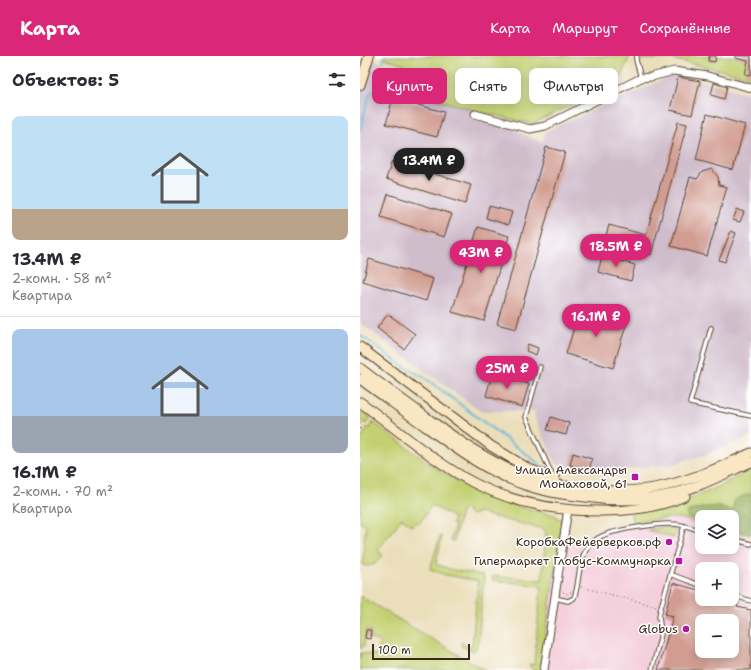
<!DOCTYPE html>
<html lang="ru">
<meta charset="utf-8">
<style>
body{margin:0;font-family:"Shantell Sans",sans-serif;background:#f7f7f7;color:#2b2b33;height:100vh;display:flex;flex-direction:column;font-size:15px;white-space:nowrap}
*{box-sizing:border-box;margin:0}
p{font-size:13px;color:#7c7c81}
.icon{flex:none;width:22px;height:22px;fill:none;stroke:currentColor;stroke-width:2;stroke-linecap:round;stroke-linejoin:round}
.map{position:relative;flex:1;overflow:hidden}
.sheet{display:flex;flex-direction:column;background:#fff;width:360px}
.sheet>*{flex:none}
.guide{position:absolute;left:12px;top:12px;width:319px;height:36px;display:flex;gap:8px}
.fabs{position:absolute;left:335px;top:454px;display:grid;gap:8px}
.fabs a{display:grid;place-items:center;width:44px;height:44px;border-radius:8px;background:#fff;box-shadow:0 2px 10px #0003;font-size:20px}
.scale{position:absolute;left:12px;bottom:10px;width:98px;box-sizing:border-box;padding-left:4px;border:2px solid #3b2a1e;border-top:0;font-size:11px;line-height:14px;white-space:nowrap;color:#3b2a1e;-webkit-text-stroke:3px #fff;paint-order:stroke}
.price{position:absolute;translate:-50% -34px;padding:0 9px;border-radius:14px;background:#db2777;color:#fff;font-size:13px;line-height:26px;filter:drop-shadow(0 1px 2px #0008)}
.price::after{content:'';position:absolute;left:50%;top:24px;width:12px;height:9px;margin-left:-6px;background:inherit;clip-path:polygon(0 0,100% 0,50% 100%)}
.price.on{background:#222;color:#fff}
ul{padding:0;list-style:none}
li{display:grid;align-content:center;gap:8px;height:212px;padding:0 12px}
li+li{border-top:1px solid #e1e1e2}
li span{display:grid;place-items:center;height:124px;border-radius:8px;color:#555}
li>.icon{margin-inline-start:auto}
span .icon{width:72px;height:72px;fill:#fffc;stroke-width:1}
li b{font-size:17px}
h2{display:flex;justify-content:space-between;align-items:center;height:48px;padding:0 12px;font-size:17px}
.tag{padding:0 14px;border-radius:8px;background:#fff;box-shadow:0 2px 10px #0003;font-size:14px;line-height:36px}
.tag.on{background:#db2777;color:#fff}
header{display:flex;align-items:center;gap:24px;box-sizing:border-box;height:56px;padding:0 20px;background:#db2777;color:#fff}
header strong{font-size:19px}
nav{display:flex;gap:22px;margin-inline-start:auto;font-size:14px}
main{display:flex;flex:1;min-height:0}
.map>svg:first-child{display:block}
</style>
<header>
<strong>Карта</strong>
<nav><a>Карта</a><a>Маршрут</a><a>Сохранённые</a></nav>
</header>
<main>
<section class="sheet">
<h2>Объектов: 5<svg class="icon" aria-label="filters" viewBox="0 0 24 24"><path d="M4 7h16M4 17h16"/><circle cx="9" cy="7" r="2"/><circle cx="15" cy="17" r="2"/></svg></h2>
<ul>
<li><span style="background:linear-gradient(#bfe0f5 75%,#b9a48a 0)"><svg class="icon" aria-label="home" viewBox="0 0 24 24"><path d="M3 11l9-7 9 7M6 9v11h12V9"/></svg></span><div><b>13.4M ₽</b><p>2-комн. · 58 m²</p><p>Квартира</p></div></li>
<li><span style="background:linear-gradient(#a9c7e8 70%,#9aa5b1 0)"><svg class="icon" aria-label="home" viewBox="0 0 24 24"><path d="M3 11l9-7 9 7M6 9v11h12V9"/></svg></span><div><b>16.1M ₽</b><p>2-комн. · 70 m²</p><p>Квартира</p></div></li>
</ul>
</section>
<div class="map">
<svg width="391" height="614" viewBox="0 0 391 614">
<rect width="100%" height="100%" fill="#fff"/>
<filter id="ink" filterUnits="userSpaceOnUse"><feTurbulence type="fractalNoise" baseFrequency=".025" numOctaves="2"/><feDisplacementMap in="SourceGraphic" scale="8" xChannelSelector="R" yChannelSelector="G"/><feConvolveMatrix kernelMatrix="1 2 1 2 8 2 1 2 1" color-interpolation-filters="sRGB"/></filter>
<filter id="wash" filterUnits="userSpaceOnUse"><feTurbulence type="fractalNoise" baseFrequency=".012" numOctaves="4" result="noise"/><feDisplacementMap in="SourceGraphic" scale="16" xChannelSelector="R" yChannelSelector="G"/><feGaussianBlur stdDeviation="0.9" result="paint"/><feColorMatrix in="noise" values="0 0 0 0 0 0 0 0 0 0 0 0 0 0 0 0 0 1.4 0 .05"/><feComposite in="paint" operator="in"/></filter>
<g filter="url(#wash)">
<rect width="100%" height="100%" fill="#ebdeba"/>
<path fill="#f4cfdc" fill-rule="evenodd" d="M311,462H320L342,469V491H372V477L391,482V614H177L198,481L222,485L234,475L244,471ZM342,513H372V543H342ZM342,565H372V595H342Z"/>
<path fill="#d0bdcc" d="M6,0L182,87L186,75L314,19L351,27L391,38V380L351,397L313,408L236,417L196,408L174,360L176,355H120L0,267V38Z"/>
<path fill="#c3d072" stroke="#7f7d48" d="M24,0H270L258,27L172,68L121,56L37,32L44,9L23,2Z
M283,0H391V21L311,3H282Z
M0,353L11,361L6,368L0,364Z
M13,366C46,390 77,416 113,433C139,446 167,453 195,459L199,463H202L181,614H172L169,608L174,609L181,530L132,524L133,520L182,524L186,476L183,473L118,457L110,459L105,453L101,456L94,485H92L91,483L95,469L92,468L94,462L72,449L59,468L55,466L52,470L42,462L18,494L23,500C17,506 11,512 3,509L4,486L6,470L0,467V383Z
M391,413V438L378,442L375,445L373,456C356,447 347,451 329,455L328,462L342,465V469L320,462H311L272,466L271,457L321,446L352,434Z
M303,471L314,472L316,476L314,482L287,474Z
M80,480L82,481L76,508L93,514L122,519L124,521L118,588L115,594L113,595H110L101,590L102,586L110,591L112,590L118,525L86,519L70,513Z
M0,540L105,603L126,614H0V597L17,599L19,585L10,583L11,575L6,574L4,590L0,593Z"/>
<path fill="#9ab264" stroke="#6a6e41" d="M391,438V479L372,474V461H342V465L328,462L327,458L329,455C348,451 355,447 373,456L374,445L378,442Z"/>
<g fill="none" stroke-linecap="round" stroke-linejoin="round">
<path stroke="#59b6d7" stroke-width="2" d="M23,6L25,0
M0,74L10,37L15,34
M0,279L40,308L68,324L182,410"/>
</g>
<g id="blocks">
<path fill="#d19c91" fill-rule="evenodd" d="M349,0H356L355,6L348,5Z
M375,0H391V19L385,18L388,5L375,2Z
M318,21L340,25L332,59L310,54Z
M354,27L367,31L364,43L351,39Z
M33,42L84,56L77,81L26,68Z
M347,58L385,69L373,114L336,104Z
M318,66L327,68L291,199L244,186L249,169L286,179Z
M186,91L205,96L156,273L137,268Z
M32,105L111,129L105,148L26,123Z
M352,113L358,121L359,129L367,131L347,200L311,190L330,121L337,123L342,116Z
M28,138L92,158L84,181L21,161Z
M129,150L152,156L148,169L126,162Z
M377,153L384,156L380,166L373,164Z
M118,171L149,180L124,265L92,256Z
M371,175L376,177L365,206L359,204Z
M242,200L275,209L271,225L238,216Z
M9,203L73,223L66,245L3,225Z
M220,252L267,266L253,312L206,298Z
M28,258L55,278L44,293L17,272Z
M168,288L178,292L176,299L166,295Z
M132,318L169,328L162,351L126,340Z
M191,361L209,367L206,379L187,374Z
M213,397L232,403L229,414L210,409Z
M313,527L342,535V543H370L379,545L377,551L391,554V614H298L313,560L305,558ZM342,565H372V595H342Z
M6,574H11L10,583L5,582Z"/>
</g>
</g>
<g filter="url(#ink)">
<use href="#blocks" fill-opacity="0" stroke="#554535" stroke-width="1"/>
<g fill="none" stroke-linecap="round" stroke-linejoin="round">
<g stroke="#554535" stroke-width="5.5">
<path id="service" d="M277,0L276,4L281,22
M351,272L330,347L391,360
M180,311L166,361L193,421
M372,483L391,488
M310,518L342,530
M372,539L391,545
M195,542L208,545L214,542C220,527 217,509 226,494C230,488 235,483 242,480C254,474 298,467 312,468C322,468 332,472 342,475
M292,614L301,578L299,560L301,551L324,470"/>
</g>
<g stroke="#554535" stroke-width="9">
<path id="minor" d="M115,58L170,73L185,70L281,22L291,21L314,15L348,20L391,32
M184,614L208,453"/>
</g>
<g stroke="#554535" stroke-width="11">
<path id="secondary" d="M0,29L9,0
M0,291L131,390L169,413L195,423
M0,312C23,330 47,347 70,364C101,386 131,407 167,421C186,428 206,431 226,433C252,436 278,436 304,430C334,423 363,410 391,397
M0,323C23,340 46,356 69,373C99,395 130,417 165,429C185,436 205,439 225,441C251,445 277,445 303,440C334,434 362,419 391,406
M0,346C37,373 74,406 114,427C153,447 198,455 241,455C268,455 300,451 325,440"/>
</g>
<path stroke="#554535" stroke-width="1" stroke-dasharray="1 3" stroke-linecap="butt" d="M0,366L4,370
M0,373L8,370L11,365
M221,531L296,550
M203,536L207,538L211,536"/>
<use href="#service" stroke="#fff" stroke-width="3.5"/>
<use href="#minor" stroke="#fff" stroke-width="7"/>
<use href="#secondary" stroke="#f9e7c3" stroke-width="9"/>
</g>
</g>
<g fill="#b5179e" stroke="#fff" stroke-width="1.5">
<rect x="271" y="417" width="8" height="8" rx="2"/>
<circle cx="309" cy="486" r="4"/>
<rect x="315" y="501" width="8" height="8" rx="2"/>
<circle cx="326" cy="573" r="4"/>
</g>
<g text-anchor="middle" dominant-baseline="central" stroke-width="3" stroke-linejoin="round" paint-order="stroke">
<g font-size="12" fill="#3b2a1e" stroke="#fff" text-anchor="end">
<text x="267" y="414">Улица Александры<tspan x="267" dy="14">Монаховой, 61</tspan></text>
<text x="301" y="486">КоробкаФейерверков.рф</text>
<text x="311" y="505">Гипермаркет Глобус-Коммунарка</text>
<text x="318" y="573">Globus</text>
</g>
</g>
</svg>
<div class="fabs">
<a><svg class="icon" aria-label="layers" viewBox="0 0 24 24"><path d="M12 4l9 5-9 5-9-5zM3 14l9 5 9-5"/></svg></a>
<a>+</a>
<a>−</a>
</div>
<div class="scale">100 m</div>
<b class="price on" style="left:69px;top:126px">13.4M ₽</b>
<b class="price" style="left:256px;top:212px">18.5M ₽</b>
<b class="price" style="left:121px;top:218px">43M ₽</b>
<b class="price" style="left:236px;top:282px">16.1M ₽</b>
<b class="price" style="left:147px;top:334px">25M ₽</b>
<div class="guide">
<a class="tag on">Купить</a>
<a class="tag">Снять</a>
<a class="tag">Фильтры</a>
</div>
</div>
</main>
